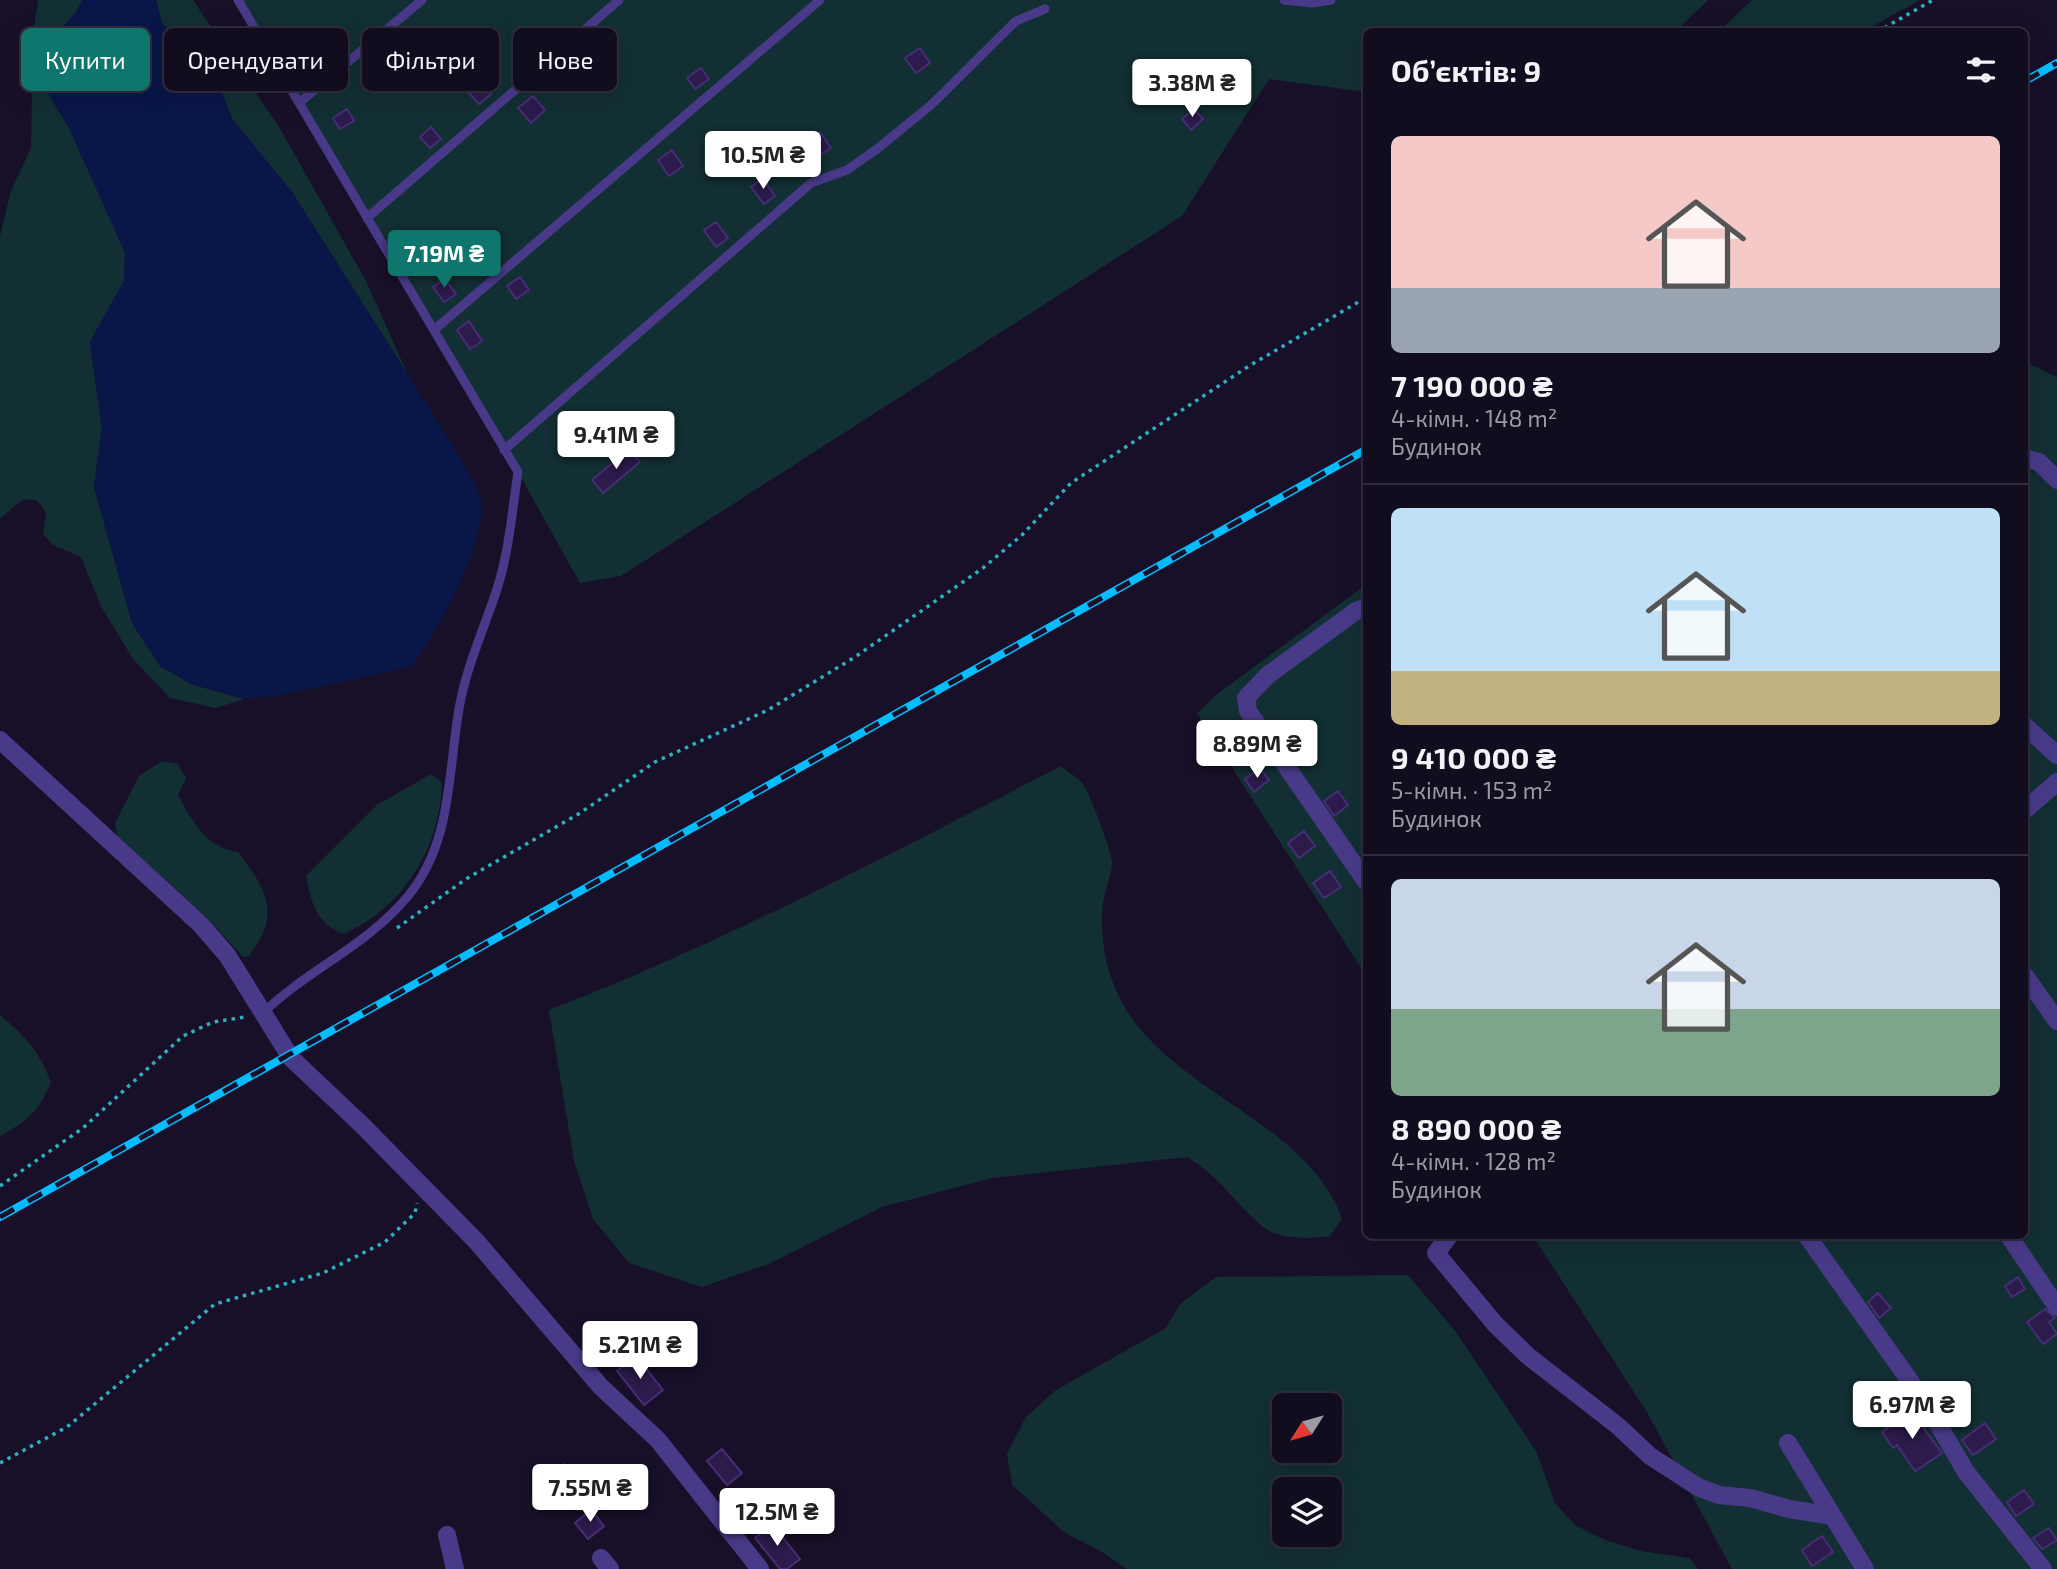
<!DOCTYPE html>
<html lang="uk">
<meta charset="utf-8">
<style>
body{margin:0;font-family:"Exo 2",sans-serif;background:#1f1a2c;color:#f1f3f6;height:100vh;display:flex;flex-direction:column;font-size:26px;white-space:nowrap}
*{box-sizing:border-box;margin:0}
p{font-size:23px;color:#9c9ba4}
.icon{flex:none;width:38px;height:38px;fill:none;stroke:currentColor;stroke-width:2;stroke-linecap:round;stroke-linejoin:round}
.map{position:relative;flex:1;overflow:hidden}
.details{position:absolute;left:1363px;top:28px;width:665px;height:1211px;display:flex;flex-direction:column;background:#120c1f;border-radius:10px;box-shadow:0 7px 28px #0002,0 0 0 2px #312c3d}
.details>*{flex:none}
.top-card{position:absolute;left:21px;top:28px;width:665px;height:63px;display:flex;gap:14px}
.needle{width:46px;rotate:233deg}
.fabs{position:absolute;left:1272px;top:1393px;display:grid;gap:14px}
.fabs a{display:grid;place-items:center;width:70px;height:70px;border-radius:10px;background:#120c1f;box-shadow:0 7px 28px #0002,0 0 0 2px #312c3d;font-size:35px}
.price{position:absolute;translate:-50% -60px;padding:0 16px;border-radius:7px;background:#fff;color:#222;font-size:23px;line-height:46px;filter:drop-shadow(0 2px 4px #0008)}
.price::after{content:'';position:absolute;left:50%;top:42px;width:21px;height:16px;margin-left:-10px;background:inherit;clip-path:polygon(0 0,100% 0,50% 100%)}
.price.on{background:#0f766e;color:#fff}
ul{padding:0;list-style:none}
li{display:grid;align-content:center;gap:14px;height:371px;padding:0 28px}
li+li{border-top:2px solid #312c3d}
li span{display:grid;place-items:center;height:217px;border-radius:10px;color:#555}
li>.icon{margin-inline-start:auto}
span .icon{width:126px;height:126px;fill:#fffc;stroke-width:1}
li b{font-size:30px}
h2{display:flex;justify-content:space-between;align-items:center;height:84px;padding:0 28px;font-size:30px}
.chip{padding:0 24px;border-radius:10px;background:#120c1f;box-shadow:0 7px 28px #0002,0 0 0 2px #312c3d;font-size:24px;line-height:63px}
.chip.on{background:#0f766e;color:#fff}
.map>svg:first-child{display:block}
</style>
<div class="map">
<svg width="2057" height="1569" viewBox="0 0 2057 1569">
<rect width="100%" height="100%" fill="#181029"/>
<path fill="#122f33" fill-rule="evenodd" d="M38,0H82L77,11L51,41L49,95L68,126L125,252L124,281L90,342L102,427L94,487L132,623L160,666L191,684L244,699L216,708L170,698L133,659L101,606L81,557L53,545L43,534L46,513L38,501C19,495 15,509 0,518V236L11,191L31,148L33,34Z
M156,0H193L279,127L366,281L408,375L292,192L232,119L210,62L162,24Z
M238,0H1708L1676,31L1367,32V92L1269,79L1182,216L621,576L580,583L518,472Z
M1752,0H1920L1864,31H1719Z
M2025,362L2057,377V1569H1732L1648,1414L1533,1236H2025Z
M1367,584V977L1197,713L1220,692Z
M162,761L178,764L186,778L178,795C193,823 206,847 238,852C267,890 282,915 248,957H243L211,922L117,836L115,823L139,776Z
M1061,766C1068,772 1077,777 1082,783C1089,791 1112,852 1112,862C1112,876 1104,891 1103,904C1100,928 1104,960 1113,983C1153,1090 1306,1115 1342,1219L1330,1236C1310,1239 1278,1240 1262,1226C1234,1202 1220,1177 1187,1157L992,1178L882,1207L771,1263L702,1287L629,1263L593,1219L574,1161L549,1010C725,942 894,852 1061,766Z
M431,774L442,782C440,848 404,908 343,934C316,923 311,902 306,876L377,805Z
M0,1015C26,1037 39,1051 51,1082C39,1112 27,1121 0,1136Z
M1408,1275L1456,1332L1536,1451L1555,1503L1575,1525L1605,1540L1641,1551L1689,1558L1698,1569H1127L1099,1550L1065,1533L1012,1485L1007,1454L1026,1417L1056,1390L1166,1328L1180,1304L1216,1277ZM1284,1405H1330V1451H1284ZM1284,1489H1330V1535H1284Z"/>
<path fill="#091648" d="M82,0H156L162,24L210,62L232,119L292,192L463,462C468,474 479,489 481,501C487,542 437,634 411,667L280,695L244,699L191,684L160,666L132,623L94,487L102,427L90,342L124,281L125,252L68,126L49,95L42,64L51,41L77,11Z"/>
<path fill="#2c1b4b" stroke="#472d77" stroke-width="2" d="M527,37L537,49L525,59L515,47Z
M920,48L930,63L916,73L905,58Z
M701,68L709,79L695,89L687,78Z
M480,80L491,94L479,104L467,91Z
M533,96L545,110L531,123L518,108Z
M347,109L354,121L340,129L333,118Z
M1194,109L1203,119L1191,130L1182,119Z
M431,127L441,139L430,148L420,137Z
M820,132L831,148L817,157L806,142Z
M672,150L683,166L669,176L658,160Z
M763,178L775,196L764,204L751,187Z
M716,222L728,238L716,247L704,230Z
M520,277L529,290L516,299L507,286Z
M445,279L456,294L444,302L433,287Z
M469,321L482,341L470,349L457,330Z
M629,449L640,462L603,493L592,480Z
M1260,768L1269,780L1254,792L1245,779Z
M1338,791L1348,805L1334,816L1324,801Z
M1304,831L1315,846L1299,858L1288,843Z
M1330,871L1341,887L1324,898L1313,883Z
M2018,1277L2025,1289L2012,1297L2005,1286Z
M1878,1293L1891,1308L1879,1318L1868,1302Z
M2045,1309L2055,1318L2049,1322L2057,1334L2043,1344L2027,1322Z
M636,1356L663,1390L644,1405L617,1371Z
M1911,1411L1942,1453L1915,1471L1897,1445L1893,1448L1882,1432Z
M1985,1423L1996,1439L1973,1455L1962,1440Z
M722,1449L742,1473L727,1485L707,1461Z
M564,1464L576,1479L561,1491L549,1476Z
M2024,1490L2034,1504L2016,1516L2007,1502Z
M591,1510L604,1526L588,1539L575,1523Z
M772,1524L800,1559L787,1569H780L755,1538Z
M2049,1528L2057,1540L2042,1549L2033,1538Z
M1822,1536L1833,1552L1812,1566L1802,1550Z"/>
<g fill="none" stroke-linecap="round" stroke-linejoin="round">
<path stroke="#2dafbe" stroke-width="3.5" stroke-dasharray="3.5 5" stroke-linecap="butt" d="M1877,32L1933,0
M397,928L466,879L580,813L655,762L768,710L855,657L983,568L1022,535L1071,483L1249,366L1367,297
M0,1186L83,1128L183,1036L213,1022L245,1017
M0,1463L67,1427L215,1304L323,1273L385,1242L415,1213L417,1203"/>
<path stroke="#493a89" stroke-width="9" d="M238,0L518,472C512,512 509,553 496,592C483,631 466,668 459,709C448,773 452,843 408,896C368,945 307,970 263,1013
M1284,0L1312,3L1331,0
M299,103L422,0
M367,218L619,0
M434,330L820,0
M504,450L811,183L847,170L877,149L931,105L1016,21L1045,9"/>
<path stroke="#493a89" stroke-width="18" d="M2025,458L2039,462L2057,480
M1367,607L1356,611L1268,675L1246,698L1248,711L1367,883
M2025,726L2057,755
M0,740L201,925L227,955L291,1058L362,1125L476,1241L601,1387L658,1440L760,1569
M2025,810L2057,782
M2025,976L2057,1021
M1449,1236L1436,1253L1495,1324L1528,1356L1618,1426L1650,1456L1698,1487L1719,1495L1750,1498L1789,1509L1833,1516
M1807,1236L1927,1405L1966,1472L2043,1569
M2009,1236L2057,1307
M1788,1443L1865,1569
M447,1535L455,1569
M601,1558L610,1569"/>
<g stroke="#04bdff" stroke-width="8">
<path id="rail" d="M2025,81L2057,63
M0,1217L1367,449"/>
</g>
<use href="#rail" stroke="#181029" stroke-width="5" stroke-dasharray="16" stroke-linecap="butt"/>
</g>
</svg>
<div class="fabs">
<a><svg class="needle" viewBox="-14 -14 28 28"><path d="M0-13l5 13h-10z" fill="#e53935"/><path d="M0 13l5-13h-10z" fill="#9c9ba4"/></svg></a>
<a><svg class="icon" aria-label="layers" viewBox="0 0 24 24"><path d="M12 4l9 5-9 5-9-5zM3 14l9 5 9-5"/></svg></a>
</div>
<b class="price" style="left:1192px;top:119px">3.38M ₴</b>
<b class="price" style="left:763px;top:191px">10.5M ₴</b>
<b class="price on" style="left:444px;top:290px">7.19M ₴</b>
<b class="price" style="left:616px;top:471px">9.41M ₴</b>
<b class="price" style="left:1257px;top:780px">8.89M ₴</b>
<b class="price" style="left:640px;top:1381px">5.21M ₴</b>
<b class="price" style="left:1912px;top:1441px">6.97M ₴</b>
<b class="price" style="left:590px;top:1524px">7.55M ₴</b>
<b class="price" style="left:777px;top:1548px">12.5M ₴</b>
<div class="top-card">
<a class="chip on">Купити</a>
<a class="chip">Орендувати</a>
<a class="chip">Фільтри</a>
<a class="chip">Нове</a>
</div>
<section class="details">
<h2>Об’єктів: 9<svg class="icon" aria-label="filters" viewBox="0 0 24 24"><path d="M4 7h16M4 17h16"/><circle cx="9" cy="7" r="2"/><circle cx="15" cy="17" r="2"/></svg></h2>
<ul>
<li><span style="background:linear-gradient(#f6c9c9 70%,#9aa5b1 0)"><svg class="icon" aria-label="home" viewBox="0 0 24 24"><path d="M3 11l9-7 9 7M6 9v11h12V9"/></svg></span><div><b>7 190 000 ₴</b><p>4-кімн. · 148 m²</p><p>Будинок</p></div></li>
<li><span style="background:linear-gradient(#bfe0f5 75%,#c2b280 0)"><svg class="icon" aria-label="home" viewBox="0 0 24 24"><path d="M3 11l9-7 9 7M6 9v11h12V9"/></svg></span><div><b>9 410 000 ₴</b><p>5-кімн. · 153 m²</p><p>Будинок</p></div></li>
<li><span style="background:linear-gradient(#c9d6e8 60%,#7fa58c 0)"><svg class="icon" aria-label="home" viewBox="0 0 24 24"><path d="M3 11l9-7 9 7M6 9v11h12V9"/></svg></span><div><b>8 890 000 ₴</b><p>4-кімн. · 128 m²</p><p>Будинок</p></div></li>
</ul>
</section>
</div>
